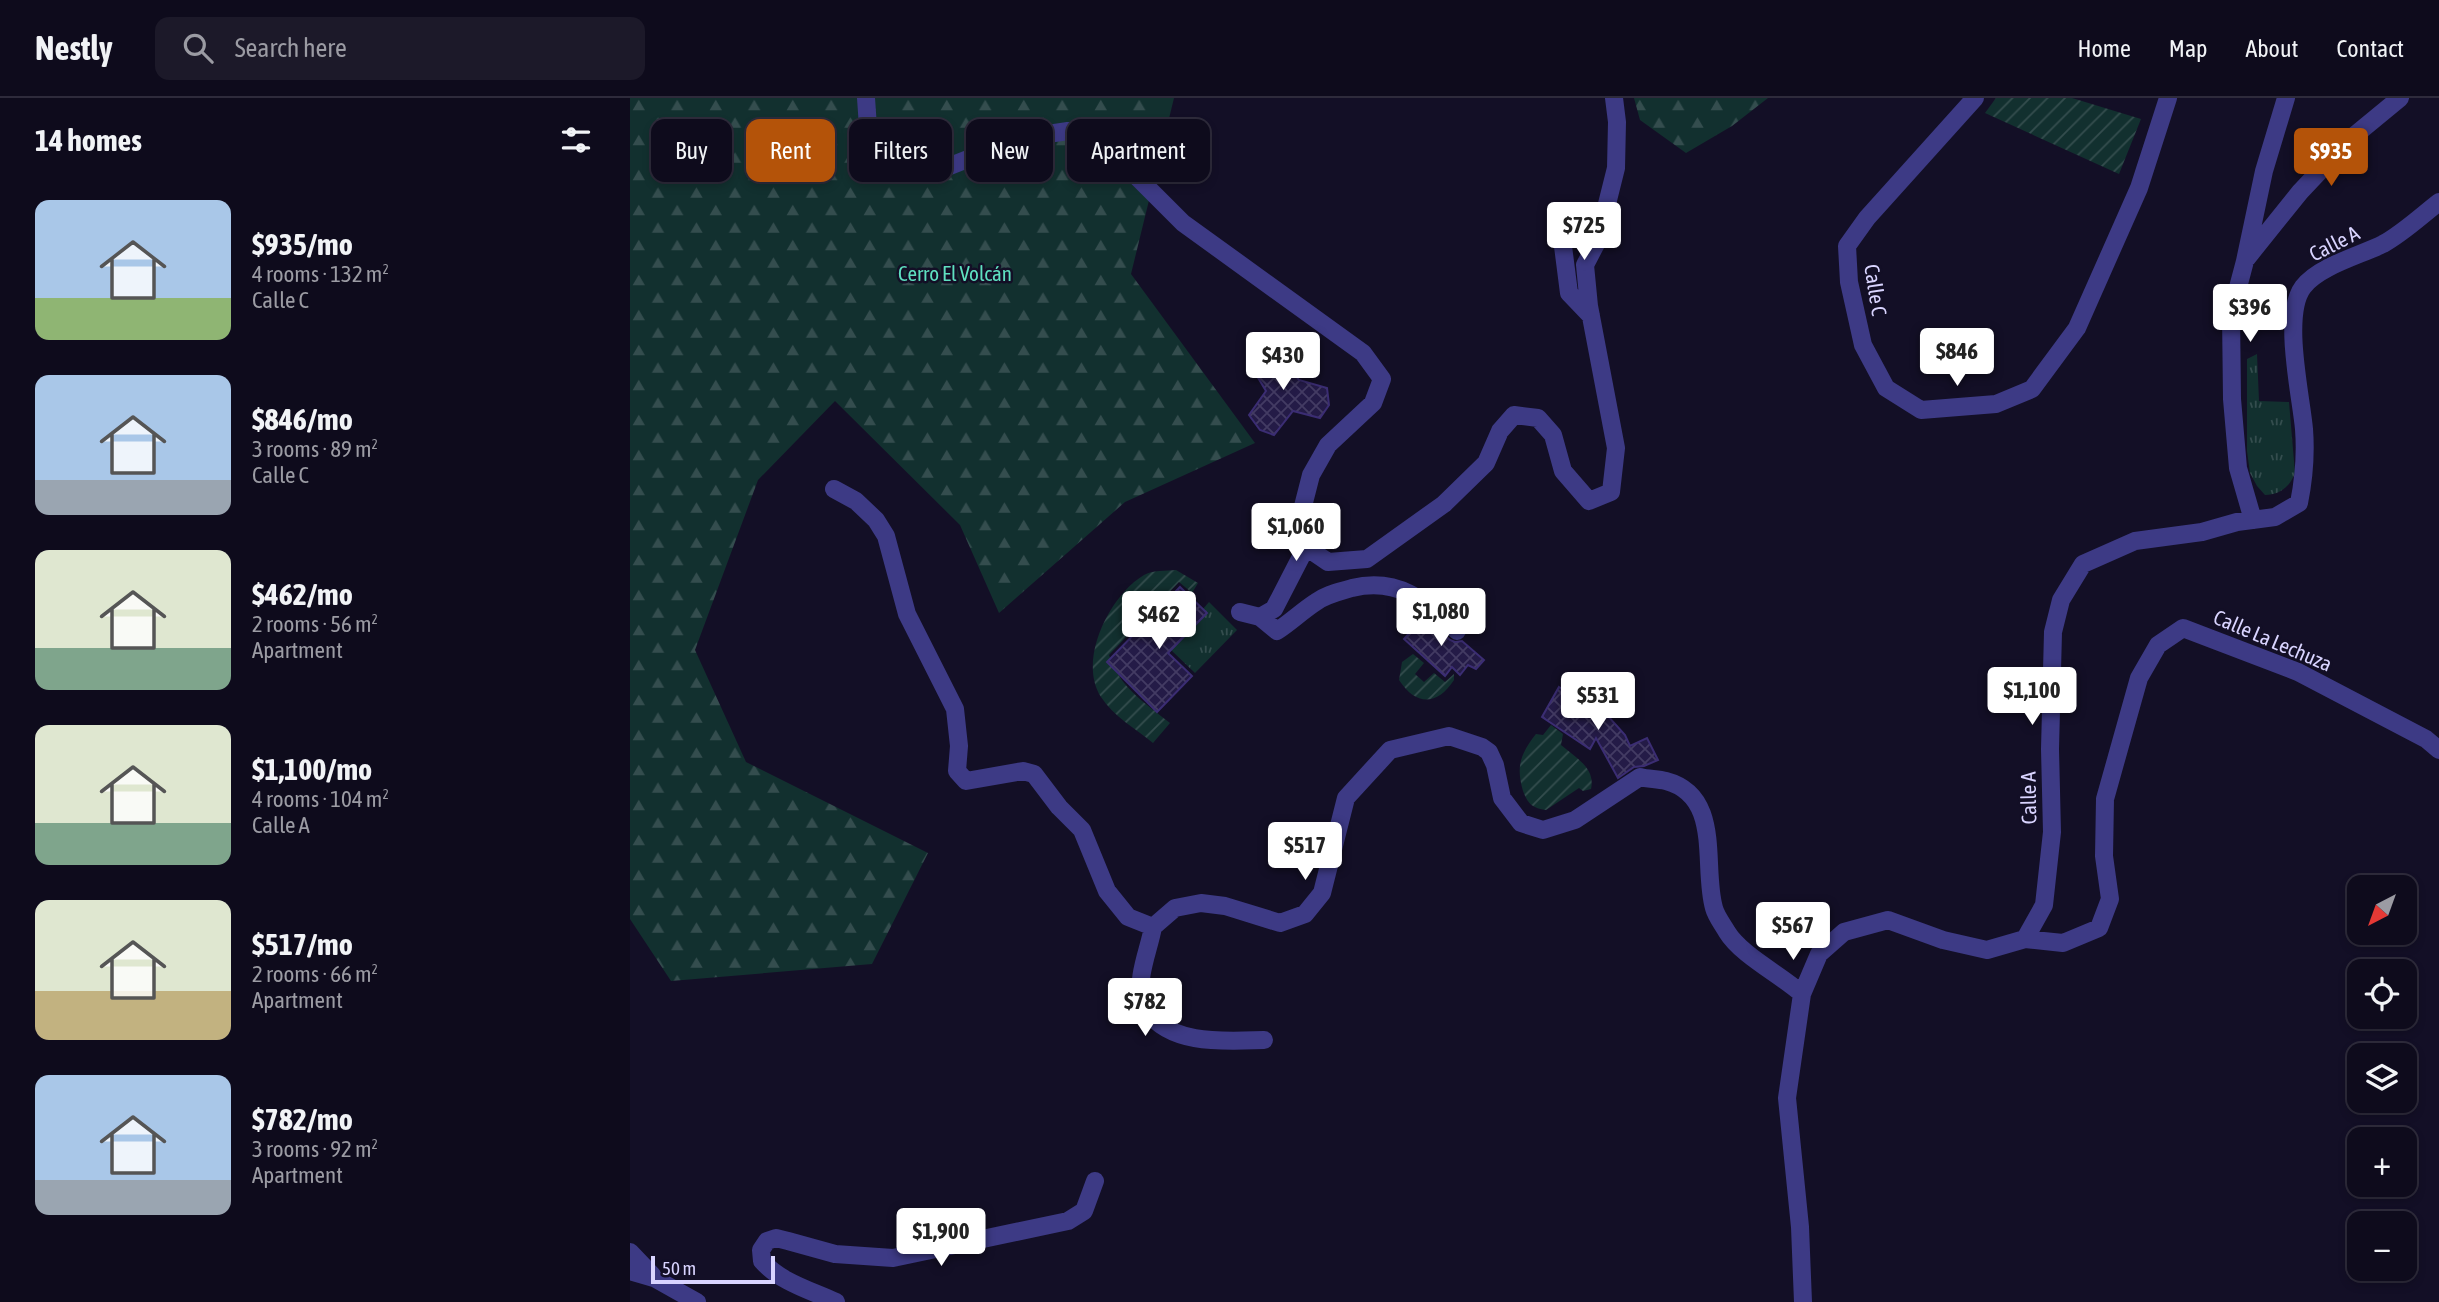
<!DOCTYPE html>
<meta charset="utf-8">
<style>
body{margin:0;font-family:"Asap Condensed",sans-serif;background:#1c1929;color:#f1f3f6;height:100vh;display:flex;flex-direction:column;font-size:26px;white-space:nowrap}
*{box-sizing:border-box;margin:0}
p{font-size:23px;color:#9b9ba3}
.icon{flex:none;width:38px;height:38px;fill:none;stroke:currentColor;stroke-width:2;stroke-linecap:round;stroke-linejoin:round}
.map{position:relative;flex:1;overflow:hidden}
.details{display:flex;flex-direction:column;background:#0e0b1c;width:630px}
.details>*{flex:none}
.top-card{position:absolute;left:21px;top:21px;width:665px;height:63px;display:flex;gap:14px}
.needle{width:46px;rotate:221deg}
.controls{position:absolute;left:1717px;top:777px;display:grid;gap:14px}
.controls a{display:grid;place-items:center;width:70px;height:70px;border-radius:14px;background:#0e0b1c;box-shadow:0 4px 10px #0003,0 0 0 2px #2e2b3b;font-size:35px}
.scale{position:absolute;left:21px;bottom:18px;width:124px;box-sizing:border-box;padding-left:7px;border:4px solid #d9d4ff;border-top:0;font-size:19px;line-height:24px;white-space:nowrap;color:#d9d4ff;-webkit-text-stroke:5px #130f26;paint-order:stroke}
.price{position:absolute;translate:-50% -60px;padding:0 16px;border-radius:7px;background:#fff;color:#222;font-size:23px;line-height:46px;filter:drop-shadow(0 2px 4px #0008)}
.price::after{content:'';position:absolute;left:50%;top:42px;width:21px;height:16px;margin-left:-10px;background:inherit;clip-path:polygon(0 0,100% 0,50% 100%)}
.price.current{background:#b45309;color:#fff}
ul{padding:0;list-style:none}
li{display:flex;align-items:center;gap:21px;height:175px;padding:0 35px}
li span{display:grid;place-items:center;flex:none;width:196px;height:140px;border-radius:14px;color:#555}
li>.icon{margin-inline-start:auto}
span .icon{width:84px;height:84px;fill:#fffc;stroke-width:1}
li b{font-size:30px}
h2{display:flex;justify-content:space-between;align-items:center;height:84px;padding:0 35px;font-size:30px}
.chip{padding:0 24px;border-radius:14px;background:#0e0b1c;box-shadow:0 4px 10px #0003,0 0 0 2px #2e2b3b;font-size:24px;line-height:63px}
.chip.current{background:#b45309;color:#fff}
header{display:flex;align-items:center;gap:42px;box-sizing:border-box;height:98px;padding:0 35px;background:#0e0b1c;border-bottom:2px solid #2e2b3b}
header strong{font-size:33px}
nav{display:flex;gap:38px;margin-inline-start:auto;font-size:24px}
.search{width:490px;height:63px;background:#1c1929;display:flex;align-items:center;gap:18px;box-sizing:border-box;padding:0 24px;border-radius:14px;color:#9b9ba3;font-size:26px}
main{display:flex;flex:1;min-height:0}
.map>svg:first-child{display:block}
</style>
<header>
<strong>Nestly</strong>
<div class="search"><svg class="icon" aria-label="search" viewBox="0 0 24 24"><circle cx="10" cy="10" r="6"/><path d="M15 15l6 6"/></svg>Search here</div>
<nav><a>Home</a><a>Map</a><a>About</a><a>Contact</a></nav>
</header>
<main>
<section class="details">
<h2>14 homes<svg class="icon" aria-label="filters" viewBox="0 0 24 24"><path d="M4 7h16M4 17h16"/><circle cx="9" cy="7" r="2"/><circle cx="15" cy="17" r="2"/></svg></h2>
<ul>
<li><span style="background:linear-gradient(#a9c7e8 70%,#8fb573 0)"><svg class="icon" aria-label="home" viewBox="0 0 24 24"><path d="M3 11l9-7 9 7M6 9v11h12V9"/></svg></span><div><b>$935/mo</b><p>4 rooms · 132 m²</p><p>Calle C</p></div></li>
<li><span style="background:linear-gradient(#a9c7e8 75%,#9aa5b1 0)"><svg class="icon" aria-label="home" viewBox="0 0 24 24"><path d="M3 11l9-7 9 7M6 9v11h12V9"/></svg></span><div><b>$846/mo</b><p>3 rooms · 89 m²</p><p>Calle C</p></div></li>
<li><span style="background:linear-gradient(#dfe7d0 70%,#7fa58c 0)"><svg class="icon" aria-label="home" viewBox="0 0 24 24"><path d="M3 11l9-7 9 7M6 9v11h12V9"/></svg></span><div><b>$462/mo</b><p>2 rooms · 56 m²</p><p>Apartment</p></div></li>
<li><span style="background:linear-gradient(#dfe7d0 70%,#7fa58c 0)"><svg class="icon" aria-label="home" viewBox="0 0 24 24"><path d="M3 11l9-7 9 7M6 9v11h12V9"/></svg></span><div><b>$1,100/mo</b><p>4 rooms · 104 m²</p><p>Calle A</p></div></li>
<li><span style="background:linear-gradient(#dfe7d0 65%,#c2b280 0)"><svg class="icon" aria-label="home" viewBox="0 0 24 24"><path d="M3 11l9-7 9 7M6 9v11h12V9"/></svg></span><div><b>$517/mo</b><p>2 rooms · 66 m²</p><p>Apartment</p></div></li>
<li><span style="background:linear-gradient(#a9c7e8 75%,#9aa5b1 0)"><svg class="icon" aria-label="home" viewBox="0 0 24 24"><path d="M3 11l9-7 9 7M6 9v11h12V9"/></svg></span><div><b>$782/mo</b><p>3 rooms · 92 m²</p><p>Apartment</p></div></li>
</ul>
</section>
<div class="map">
<svg width="1809" height="1204" viewBox="0 0 1809 1204">
<defs>
<pattern id="grass-tufts" width="24" height="20" patternUnits="userSpaceOnUse" patternTransform="scale(1.75)"><rect width="24" height="20" fill="#12302f"/><path d="M3 7l-1-3M5 7V3M7 7l1-3M15 17l-1-3M17 17v-4M19 17l1-3" fill="none" stroke="#344d4e"/></pattern>
<pattern id="forest-firs" width="22" height="20" patternUnits="userSpaceOnUse" patternTransform="scale(1.75)"><rect width="22" height="20" fill="#12302f"/><path d="M5 1l3.5 6h-7zM16 11l3.5 6h-7z" fill="#344d4e"/></pattern>
<pattern id="garden-furrows" width="10" height="10" patternUnits="userSpaceOnUse" patternTransform="scale(1.75)"><rect width="10" height="10" fill="#12302f"/><path d="M-1 1l2-2M0 10L10 0M9 11l2-2" fill="none" stroke="#344d4e"/></pattern>
<pattern id="building-cross-hatch" width="8" height="8" patternUnits="userSpaceOnUse" patternTransform="scale(1.75)"><rect width="8" height="8" fill="#241b47"/><path d="M0 0l8 8M0 8l8-8" fill="none" stroke="#433b63"/></pattern>
</defs>
<rect width="100%" height="100%" fill="#130f26"/>
<path fill="url(#grass-tufts)" d="M1627,256L1629,303L1659,304L1665,375C1660,389 1649,397 1635,397L1627,388L1620,375L1617,353V261Z
M579,504L607,532L565,575L541,552L577,516L573,511Z"/>
<path fill="url(#forest-firs)" d="M0,0H544L501,176L625,345L495,404L369,515L330,427L205,303L128,382L65,552L116,664L298,755L242,866L41,883L0,821Z
M1004,0H1138L1102,28L1056,55L1010,22Z"/>
<path fill="url(#garden-furrows)" d="M1366,0H1442L1511,21L1489,76L1355,15Z
M546,472L568,485L562,495L549,484L479,557C490,590 514,604 540,625L523,645C506,631 483,618 471,599C447,562 480,497 514,477C522,472 536,473 546,472Z
M783,556L794,565L785,576L794,584L804,575L815,584L824,576V582C807,608 786,608 769,582L772,564Z
M921,627L933,636L931,647C945,659 966,670 961,691L953,693L949,690L916,712C902,710 898,706 893,693C886,669 890,656 906,636L913,637Z"/>
<path fill="url(#building-cross-hatch)" stroke="#3b2d73" stroke-width="2" d="M641,247L669,282L697,290L699,307L690,320L663,313L644,337L630,332L619,317L636,293L618,263L627,251Z
M550,489L577,515L538,555L562,578L527,614L477,564Z
M789,515L820,542L825,544L832,543L854,562L846,571L838,567L830,577L822,569L815,578L774,541L783,531L779,527Z
M929,589L978,618L995,637L1000,648L1017,640L1028,662L1014,668L1004,669L988,680L966,640L960,651L912,619Z"/>
<g fill="none" stroke-linecap="round" stroke-linejoin="round">
<path stroke="#3d3a85" stroke-width="18" d="M236,0L238,29L259,56L287,69L320,68L391,40L438,33L494,66L553,125L733,255L752,281L743,305L698,347L681,377L669,424L676,449L698,464L737,461L814,406L856,365L870,333L884,317L908,320L923,337L933,373L959,403L981,394L986,350L959,208L955,167L968,142L986,70L987,24L984,0
M1345,0L1237,120L1217,148L1219,184L1233,247L1256,290L1291,312L1366,306L1402,291L1447,230L1509,90L1538,0
M929,117L939,195L961,218
M1617,160L1670,94L1719,42L1770,0
M204,391L226,403L246,422L256,438L277,516L325,611L329,648L327,673L336,683L393,673L404,676L429,709L452,732L477,793L498,819L523,829L545,810L571,805L595,808L650,825L675,816L692,795L716,700L760,652L819,638L852,649L859,654L865,667L872,700L891,725L913,732L945,722L1010,679C1018,681 1028,681 1036,683C1093,698 1072,769 1084,810C1086,818 1093,827 1097,834C1111,857 1151,877 1172,896
M1623,422L1608,370L1602,301L1601,216L1615,163L1634,73L1656,0
M610,514L630,519L644,511L676,449
M630,519L647,533C661,524 672,513 686,504C697,496 709,494 722,490C767,479 796,502 827,533
M523,829C519,852 506,879 512,904C512,906 516,911 517,913C542,948 595,943 634,942
M1395,841L1433,845L1469,830L1480,801L1474,758L1475,701L1509,580L1528,547L1553,530L1668,574L1796,641L1809,652
M0,1154L22,1177
M0,1173L24,1180L67,1204
M206,1204C180,1192 152,1185 132,1163L131,1152L137,1143L146,1140L158,1143L205,1156L263,1160L438,1123L454,1113L465,1083
M1173,1204L1170,1129L1157,1000L1172,896L1189,856L1214,834L1258,822L1313,842L1357,852L1395,841L1414,807L1422,734L1420,651L1423,534L1431,502L1453,466L1505,443L1572,434L1607,424L1645,419L1669,405C1674,380 1676,357 1674,331C1671,297 1652,217 1673,189C1689,168 1731,157 1753,146C1773,135 1791,118 1809,104"/>
</g>
<g text-anchor="middle" dominant-baseline="central" stroke-width="5" stroke-linejoin="round" paint-order="stroke">
<g font-size="21" fill="#d9d4ff" stroke="#130f26">
<text transform="translate(1704 145) rotate(-27)">Calle A</text>
<text transform="translate(1246 192) rotate(81)">Calle C</text>
<text transform="translate(1643 542) rotate(23)">Calle La Lechuza</text>
<text transform="translate(1398 700) rotate(-91)">Calle A</text>
</g>
<g font-size="21" fill="#5fe0c0" stroke="#130f26">
<text x="325" y="175">Cerro El Volcán</text>
</g>
</g>
</svg>
<div class="controls">
<a><svg class="needle" viewBox="-14 -14 28 28"><path d="M0-13l5 13h-10z" fill="#e53935"/><path d="M0 13l5-13h-10z" fill="#9b9ba3"/></svg></a>
<a><svg class="icon" aria-label="locate" viewBox="0 0 24 24"><circle cx="12" cy="12" r="6"/><path d="M12 2v4M12 18v4M2 12h4M18 12h4"/></svg></a>
<a><svg class="icon" aria-label="layers" viewBox="0 0 24 24"><path d="M12 4l9 5-9 5-9-5zM3 14l9 5 9-5"/></svg></a>
<a>+</a>
<a>−</a>
</div>
<div class="scale">50 m</div>
<b class="price current" style="left:1701px;top:90px">$935</b>
<b class="price" style="left:954px;top:164px">$725</b>
<b class="price" style="left:1620px;top:246px">$396</b>
<b class="price" style="left:1327px;top:290px">$846</b>
<b class="price" style="left:653px;top:294px">$430</b>
<b class="price" style="left:666px;top:465px">$1,060</b>
<b class="price" style="left:811px;top:550px">$1,080</b>
<b class="price" style="left:529px;top:553px">$462</b>
<b class="price" style="left:1402px;top:629px">$1,100</b>
<b class="price" style="left:968px;top:634px">$531</b>
<b class="price" style="left:675px;top:784px">$517</b>
<b class="price" style="left:1163px;top:864px">$567</b>
<b class="price" style="left:515px;top:940px">$782</b>
<b class="price" style="left:311px;top:1170px">$1,900</b>
<div class="top-card">
<a class="chip">Buy</a>
<a class="chip current">Rent</a>
<a class="chip">Filters</a>
<a class="chip">New</a>
<a class="chip">Apartment</a>
</div>
</div>
</main>
